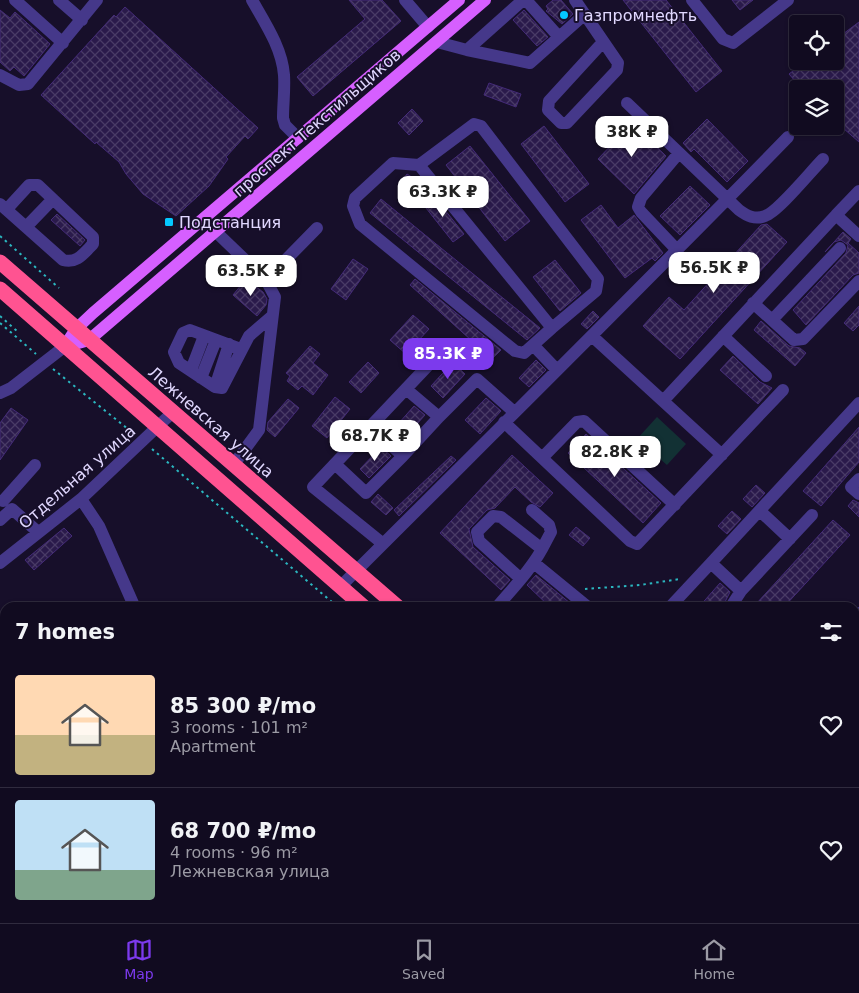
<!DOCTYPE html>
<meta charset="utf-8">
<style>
body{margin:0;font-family:"DejaVu Sans",sans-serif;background:#1e192d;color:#f1f3f6;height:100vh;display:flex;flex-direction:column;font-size:19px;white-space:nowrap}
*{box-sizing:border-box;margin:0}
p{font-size:16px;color:#9c9ba5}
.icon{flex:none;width:28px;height:28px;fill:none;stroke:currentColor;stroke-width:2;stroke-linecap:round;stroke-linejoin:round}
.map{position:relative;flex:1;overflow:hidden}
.details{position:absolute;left:0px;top:602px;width:860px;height:321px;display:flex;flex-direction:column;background:#110b20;border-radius:15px 15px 0 0;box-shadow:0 1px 4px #0004,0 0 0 1px #302b3e}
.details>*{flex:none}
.tools{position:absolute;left:789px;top:15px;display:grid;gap:10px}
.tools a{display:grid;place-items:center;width:55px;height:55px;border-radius:5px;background:#110b20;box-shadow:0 1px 4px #0004,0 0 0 1px #302b3e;font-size:25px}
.price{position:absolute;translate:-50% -42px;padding:0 11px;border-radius:10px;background:#fff;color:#222;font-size:16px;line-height:32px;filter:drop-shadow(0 1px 2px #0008)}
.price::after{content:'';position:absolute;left:50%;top:30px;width:15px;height:11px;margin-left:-8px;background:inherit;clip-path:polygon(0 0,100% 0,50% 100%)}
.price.selected{background:#7c3aed;color:#fff}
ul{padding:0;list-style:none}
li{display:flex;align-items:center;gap:15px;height:125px;padding:0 15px}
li+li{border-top:1px solid #302b3e}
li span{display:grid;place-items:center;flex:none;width:140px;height:100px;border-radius:5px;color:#555}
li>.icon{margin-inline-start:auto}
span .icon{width:60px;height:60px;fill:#fffc;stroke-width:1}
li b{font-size:21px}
h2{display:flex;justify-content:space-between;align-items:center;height:60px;padding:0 15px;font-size:21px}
.menu{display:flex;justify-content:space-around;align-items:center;height:70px;border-top:1px solid #302b3e;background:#110b20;font-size:14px;color:#9c9ba5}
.menu a{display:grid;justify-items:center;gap:2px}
.menu .selected{color:#7c3aed}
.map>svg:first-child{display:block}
</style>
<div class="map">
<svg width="859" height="923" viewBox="0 0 859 923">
<defs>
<pattern id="garden-furrows" width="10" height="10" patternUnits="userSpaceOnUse" patternTransform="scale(1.25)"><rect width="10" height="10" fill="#123134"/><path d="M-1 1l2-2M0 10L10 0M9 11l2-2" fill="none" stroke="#344e52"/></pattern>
<pattern id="building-cross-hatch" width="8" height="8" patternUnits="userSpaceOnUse" patternTransform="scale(1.25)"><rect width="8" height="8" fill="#2a1a4b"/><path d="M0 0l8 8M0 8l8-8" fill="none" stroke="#493b66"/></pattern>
</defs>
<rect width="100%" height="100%" fill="#170f2a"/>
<path fill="#123134" d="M657,417L686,444L667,465L637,439Z"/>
<path fill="url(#garden-furrows)" d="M859,751V829L855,830V753Z"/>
<path fill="url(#building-cross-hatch)" stroke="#442b78" d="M349,0H382L401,21L313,96L297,77L365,19Z
M553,0H561L573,14L562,24L546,11L548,9L546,6Z
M623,0H666L722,71L696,92Z
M732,0H753L740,10Z
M125,7L258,128L248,139L245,136L226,157L228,159L209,186L176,216L143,194L126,174L119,162L96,142L95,144L41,95L114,15L116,17Z
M0,10L10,18L15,12L50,44L24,76L14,67L10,71L0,62Z
M524,10L548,37L537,46L513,20Z
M859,22V142L835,121V89H802L789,74L806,61H835V40Z
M489,83L521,94L516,107L484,95Z
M412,109L423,121L409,135L398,123Z
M707,119L748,161L727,182L694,149L691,152L683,143Z
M632,123L666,156L634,194L598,159Z
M544,126L589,184L565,202L521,144Z
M470,146L530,221L505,241L446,165Z
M407,174L415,179L406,192L398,186Z
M690,186L710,205L680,235L660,216Z
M433,195L464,234L453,242L422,203Z
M381,199L441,248L540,328L527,340L370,213Z
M601,205L618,228L634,215L663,253L655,261L652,258L625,278L581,220Z
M57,214L85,240L80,246L51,220Z
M767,224L787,242L680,359L643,326L669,297L684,310L761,225Z
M843,232L851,239L848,243L859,253V273L853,275L806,325L793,310L846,253L848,245L841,240L834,242L825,252Z
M353,259L368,269L346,300L331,289Z
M555,260L581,293L560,311L533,277Z
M246,279L263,292L267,299L266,305L257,316L233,295Z
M415,279L501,350L492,359L410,285Z
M859,306V325L853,331L844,323Z
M593,311L599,317L587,329L581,324Z
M413,315L429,329L406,354L390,340Z
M761,321L789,346L800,348L806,353L795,366L754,330Z
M310,346L320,354L313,363L328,375L313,395L302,386L298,390L287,381L290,376L286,373Z
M733,356L760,382L772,388L758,404L720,370Z
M536,360L546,370L529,387L519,378Z
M368,362L379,373L361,393L349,382Z
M453,362L465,374L443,398L431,386Z
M335,397L350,409L327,438L312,426Z
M486,398L501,411L480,434L465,420Z
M288,399L299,408L275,437L267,430L268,422Z
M414,406L425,415L400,443L391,432Z
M11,408L28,420L0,460V423Z
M859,427V462L821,506L803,491Z
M586,434L661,503L643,523L568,453Z
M381,447L391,456L369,478L360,469Z
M512,455L553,493L540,507L531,502L515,487L495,508L487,510L469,529L473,547L510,580L501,590L440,533Z
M451,456L456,460L399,516L394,510Z
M756,485L765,493L752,507L743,499Z
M378,494L393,508L386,515L371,502Z
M853,500L859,503V517L848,506Z
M732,511L741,519L727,534L718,526Z
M833,520L850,535L783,608H761L756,604Z
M576,527L590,538L583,546L569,535Z
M64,528L72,536L34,570L25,560Z
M536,575L576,608H551L527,585Z
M720,583L730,592L722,608H698Z"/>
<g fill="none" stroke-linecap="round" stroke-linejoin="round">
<path stroke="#2bb7c0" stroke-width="2" stroke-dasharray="2.5 4" stroke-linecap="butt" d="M0,236L59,288
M0,316L18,332
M0,323L36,354
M53,369L133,433
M152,449L339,608
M585,589L640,585L680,579
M685,919L690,923
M808,919L812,923"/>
<path stroke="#45388a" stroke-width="12" d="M15,0L63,43
M59,0L82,20
M252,0C265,23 282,48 284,75C285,89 283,104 283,118L285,125L298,138
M405,0L428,27
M526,0L559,37
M575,0L618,63L617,70L567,123H561L548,110L549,101L603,42
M692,0L723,39L733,43L788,0
M437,42L467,50L523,0
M467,50L530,63L585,14
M0,75L19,85L28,84L97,0
M627,103L739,210C747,216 755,220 765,216C778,212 811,171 823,159
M393,163L419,165L552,328L524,353L515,351L360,224L353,206L355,198Z
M419,165L474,124L481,126L598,279L596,291L552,328
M859,191L836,215L859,236
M0,204L63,260C77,264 84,253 93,244V237L38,185H29L7,209
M26,227L53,199
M216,232L266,280L275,297L259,430L234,464
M677,250L641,212L638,207L641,198L679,153
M266,280L317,228
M753,303L772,320L840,248
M772,320L794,340L803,339L859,281
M723,336L766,376
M593,337L722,455
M534,346L556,369
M241,349L190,330L183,333L174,352L179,363L215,387L222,388L249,336L271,317
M191,370L204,336
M201,378L216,340
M215,387L229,344
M0,393L11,388L64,347
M663,401L836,215
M439,417L477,379L513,411
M504,422L630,541L637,544L783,390
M403,456L439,417L406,389
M542,458L577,422L584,421L675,505
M335,464L366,493L403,456L371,427
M859,479L851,487L859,494
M81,499L99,526L135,608
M3,501L35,465
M532,510L549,525L551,532L542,549
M760,511L790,539
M0,520L12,509L38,532
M382,543L313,487L438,355
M0,563L81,499L173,412
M534,563L589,608
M711,563L859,403
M340,587C490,437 640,289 788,137
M741,591L812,515
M496,608C512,589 530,571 542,549L501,517L493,516L477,532L479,541L521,579
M669,608L711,563L741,591L730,608
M855,615L859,613
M0,767L5,763
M855,835L859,834
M118,923L122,919"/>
<path stroke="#d65fff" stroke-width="12" d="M64,347L89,340L485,0
M64,347L76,329L93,313L459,0"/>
<path stroke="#ff5391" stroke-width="15" d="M0,262L399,608
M0,289L365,608
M724,919L729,923
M759,919L764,923"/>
</g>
<g fill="#04c8ff" stroke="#170f2a" stroke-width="2">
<circle cx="564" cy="15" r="5"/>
<rect x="164" y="217" width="10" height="10" rx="2.5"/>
</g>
<g text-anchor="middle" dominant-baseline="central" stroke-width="4" stroke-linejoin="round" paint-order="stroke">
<g font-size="16" fill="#e1d8ff" stroke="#170f2a" text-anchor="start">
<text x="574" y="15">Газпромнефть</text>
<text x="179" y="222">Подстанция</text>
</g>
<g font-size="16" fill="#e1d8ff" stroke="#170f2a">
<text transform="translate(317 123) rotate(-41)">проспект Текстильщиков</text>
<text transform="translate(211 422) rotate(41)">Лежневская улица</text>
<text transform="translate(77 477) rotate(-41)">Отдельная улица</text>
</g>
</g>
</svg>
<div class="tools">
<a><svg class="icon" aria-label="locate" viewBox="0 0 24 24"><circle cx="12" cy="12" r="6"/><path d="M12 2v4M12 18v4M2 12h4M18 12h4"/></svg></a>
<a><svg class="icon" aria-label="layers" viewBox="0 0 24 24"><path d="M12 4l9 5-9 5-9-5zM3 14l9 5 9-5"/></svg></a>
</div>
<b class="price" style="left:632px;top:158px">38K ₽</b>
<b class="price" style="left:443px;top:218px">63.3K ₽</b>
<b class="price" style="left:714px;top:294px">56.5K ₽</b>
<b class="price" style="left:251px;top:297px">63.5K ₽</b>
<b class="price selected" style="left:448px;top:380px">85.3K ₽</b>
<b class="price" style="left:375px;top:462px">68.7K ₽</b>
<b class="price" style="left:615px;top:478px">82.8K ₽</b>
<section class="details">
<h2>7 homes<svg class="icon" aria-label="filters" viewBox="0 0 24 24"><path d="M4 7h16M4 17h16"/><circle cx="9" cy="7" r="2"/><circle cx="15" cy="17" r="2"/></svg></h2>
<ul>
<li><span style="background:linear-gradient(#ffd9b3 60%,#c2b280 0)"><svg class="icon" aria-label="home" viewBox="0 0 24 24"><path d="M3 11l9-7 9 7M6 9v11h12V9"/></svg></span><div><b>85 300 ₽/mo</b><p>3 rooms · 101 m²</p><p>Apartment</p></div><svg class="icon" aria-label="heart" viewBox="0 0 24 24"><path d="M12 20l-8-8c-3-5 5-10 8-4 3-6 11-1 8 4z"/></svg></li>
<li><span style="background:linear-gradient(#bfe0f5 70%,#7fa58c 0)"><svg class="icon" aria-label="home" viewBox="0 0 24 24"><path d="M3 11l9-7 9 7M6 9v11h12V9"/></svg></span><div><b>68 700 ₽/mo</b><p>4 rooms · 96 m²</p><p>Лежневская улица</p></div><svg class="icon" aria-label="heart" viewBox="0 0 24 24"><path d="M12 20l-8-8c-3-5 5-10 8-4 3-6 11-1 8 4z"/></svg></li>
</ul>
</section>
</div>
<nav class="menu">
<a class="selected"><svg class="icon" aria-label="map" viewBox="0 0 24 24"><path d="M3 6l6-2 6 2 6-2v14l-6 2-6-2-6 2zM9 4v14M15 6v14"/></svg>Map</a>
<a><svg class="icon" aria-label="saved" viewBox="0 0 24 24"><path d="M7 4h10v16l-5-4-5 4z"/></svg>Saved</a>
<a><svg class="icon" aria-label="home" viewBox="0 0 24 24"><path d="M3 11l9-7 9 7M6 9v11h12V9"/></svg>Home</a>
</nav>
